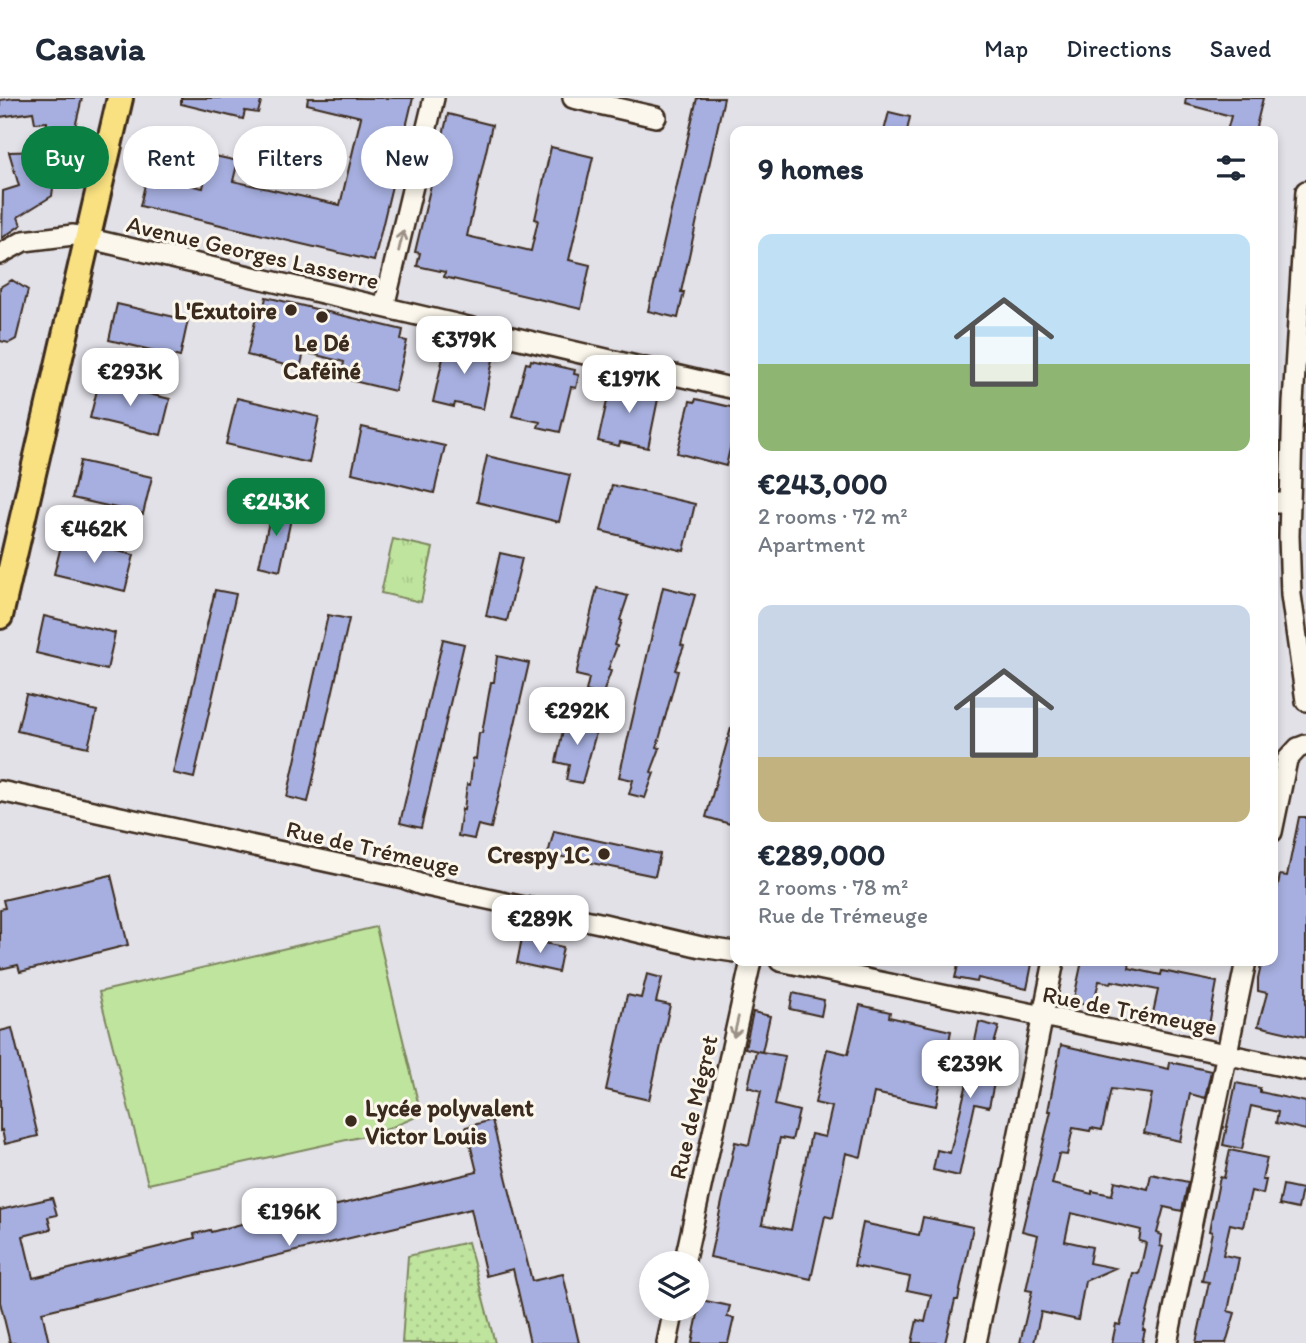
<!DOCTYPE html>
<meta charset="utf-8">
<style>
body{margin:0;font-family:Itim,sans-serif;background:#f6f6f7;color:#1f2937;height:100vh;display:flex;flex-direction:column;font-size:26px;white-space:nowrap}
*{box-sizing:border-box;margin:0}
p{font-size:23px;color:#747a83}
.icon{flex:none;width:38px;height:38px;fill:none;stroke:currentColor;stroke-width:2;stroke-linecap:round;stroke-linejoin:round}
.map{position:relative;flex:1;overflow:hidden}
.sheet{position:absolute;left:730px;top:28px;width:548px;height:840px;display:flex;flex-direction:column;background:#fff;border-radius:14px;box-shadow:0 4px 10px #0003}
.sheet>*{flex:none}
.hud{position:absolute;left:21px;top:28px;width:604px;height:63px;display:flex;gap:14px}
.tools{position:absolute;left:639px;top:1153px;display:grid;gap:14px}
.tools a{display:grid;place-items:center;width:70px;height:70px;border-radius:50%;background:#fff;box-shadow:0 4px 10px #0003;font-size:35px}
.price{position:absolute;translate:-50% -60px;padding:0 16px;border-radius:14px;background:#fff;color:#222;font-size:23px;line-height:46px;filter:drop-shadow(0 2px 4px #0008)}
.price::after{content:'';position:absolute;left:50%;top:42px;width:21px;height:16px;margin-left:-10px;background:inherit;clip-path:polygon(0 0,100% 0,50% 100%)}
.price.current{background:#0b8043;color:#fff}
ul{padding:0;list-style:none}
li{display:grid;align-content:center;gap:14px;height:371px;padding:0 28px}
li span{display:grid;place-items:center;height:217px;border-radius:14px;color:#555}
li>.icon{margin-inline-start:auto}
span .icon{width:126px;height:126px;fill:#fffc;stroke-width:1}
li b{font-size:30px}
h2{display:flex;justify-content:space-between;align-items:center;height:84px;padding:0 28px;font-size:30px}
.tag{padding:0 24px;border-radius:32px;background:#fff;box-shadow:0 4px 10px #0003;font-size:24px;line-height:63px}
.tag.current{background:#0b8043;color:#fff}
header{display:flex;align-items:center;gap:42px;box-sizing:border-box;height:98px;padding:0 35px;background:#fff;border-bottom:2px solid #e0e1e3}
header strong{font-size:33px}
nav{display:flex;gap:38px;margin-inline-start:auto;font-size:24px}
.map>svg:first-child{display:block}
</style>
<header>
<strong>Casavia</strong>
<nav><a>Map</a><a>Directions</a><a>Saved</a></nav>
</header>
<div class="map">
<svg width="1306" height="1245" viewBox="0 0 1306 1245">
<defs>
<pattern id="park-tufts" width="24" height="20" patternUnits="userSpaceOnUse" patternTransform="scale(1.75)"><rect width="24" height="20" fill="#bfe49e"/><path d="M3 7l-1-3M5 7V3M7 7l1-3M15 17l-1-3M17 17v-4M19 17l1-3" fill="none" stroke="#a5c488"/></pattern>
<pattern id="garden-dots" width="8" height="8" patternUnits="userSpaceOnUse" patternTransform="scale(1.75)"><rect width="8" height="8" fill="#bfe49e"/><path d="M2 2h.1M6 6h.1" fill="none" stroke="#a5c488" stroke-width="1.8" stroke-linecap="round"/></pattern>
</defs>
<rect width="100%" height="100%" fill="#e2e1e8"/>
<filter id="ink" filterUnits="userSpaceOnUse"><feTurbulence type="fractalNoise" baseFrequency=".0143" numOctaves="2"/><feDisplacementMap in="SourceGraphic" scale="14" xChannelSelector="R" yChannelSelector="G"/><feConvolveMatrix kernelMatrix="1 2 1 2 8 2 1 2 1" color-interpolation-filters="sRGB"/></filter>
<g filter="url(#ink)">
<path fill="#bfe49e" stroke="#7d875e" stroke-width="2" d="M376,829L421,1017L378,1035L148,1086L99,894Z"/>
<path fill="url(#park-tufts)" stroke="#7d875e" stroke-width="2" d="M393,441L433,450L421,504L381,495Z"/>
<path fill="url(#garden-dots)" stroke="#7d875e" stroke-width="2" d="M468,1144L495,1245H402L408,1158Z"/>
<path fill="#a6afdf" stroke="#3b2a1e" stroke-width="2" d="M14,0H82L72,42H59L52,98L18,119L21,127L2,140L3,93L19,88L9,54L46,53L47,24L35,25L33,14L0,19V2Z
M181,0H262L258,15L245,13L243,21L181,6Z
M308,0H413L374,163L140,108L147,78L203,90L210,57L238,63L233,83L340,107L361,19L307,6Z
M697,0H724L681,194H684L678,220L648,213Z
M1186,0H1263L1255,33H1227L1231,18L1185,6Z
M889,14L910,19L907,33H884Z
M448,16L492,27L467,138L531,153L538,122L535,121L551,49L593,59L569,162L590,167L581,211L444,179L445,174L417,168L420,155L415,154Z
M12,182L28,192L16,241L9,245L0,243V189Z
M266,199L403,232L401,242L407,243L395,293L341,280L344,264L304,254L300,271L247,257L259,207L264,209Z
M117,206L188,222L180,259L109,242Z
M447,242L491,252L490,256L494,257L483,311L455,305L454,309L433,304Z
M531,262L575,272L574,276L579,277L576,290L571,289L560,334L538,329L540,324L512,318L526,265L530,266Z
M612,281L655,291L654,295L659,296L648,350L620,344L619,348L598,343Z
M99,284L170,301L161,337L90,320Z
M237,300L319,319L309,365L226,346Z
M696,301L735,310V329L726,368L677,355L690,303L695,304Z
M362,329L445,348L434,395L352,375Z
M487,358L570,377L559,424L477,404Z
M80,363L152,379L143,416L72,400Z
M612,387L695,406L684,453L601,433Z
M273,406L293,411L280,473L259,468Z
M63,440L134,457L125,493L54,476Z
M500,455L522,460L507,523L486,518Z
M663,489L695,497L681,547L684,548L675,572L678,573L657,649L660,650L651,674L654,675L645,700L629,696L633,682L619,679Z
M597,490L628,498L620,522L622,523L614,547L617,548L608,572L611,573L602,598L586,593L589,580L576,577Z
M215,492L236,496L194,680L173,675Z
M328,517L349,521L308,704L287,699Z
M44,518L115,535L107,572L36,555Z
M443,541L464,546L421,730L400,725Z
M497,558L529,565L491,730L478,727L474,741L458,738L462,711L464,712L467,686L470,687L473,660L476,661L479,635H482L491,584H494Z
M26,596L97,613L88,649L17,633Z
M576,613L592,617L588,633L596,635L582,685L566,682L569,667L556,664L564,628L572,630Z
M731,630L735,631V706L730,726L706,719Z
M1299,719H1306V939L1258,928L1267,895L1258,893V881L1262,863H1272V815L1280,777L1287,778Z
M554,733L660,756L655,778L548,756Z
M111,777L128,847L20,874L18,867L0,871V811L5,810L3,802Z
M522,840L563,849L558,874L517,865Z
M959,863H1014L1032,866L1027,891L978,880L977,884L955,880Z
M1082,863H1130L1129,870L1161,877L1162,873L1217,884L1209,927L1153,915L1158,892L1112,883L1111,885L1099,883L1093,908L1073,904Z
M647,876L662,880L656,904L670,907L649,1002L606,992L627,897L641,900Z
M793,895L824,902L821,918L790,911Z
M860,907L890,914L889,919L951,933L936,1008L874,995L861,1059L846,1055L833,1120L825,1118L811,1181L710,1159L735,1044L749,1047L761,993L748,989L756,953L785,958L775,1007L799,1013L792,1042L780,1040L762,1126L791,1132L811,1036L825,1039L832,1009L815,1005L827,951L848,956Z
M753,914L770,918L762,954L745,950Z
M979,924L999,929L983,983L994,985L989,1009L975,1006L959,1078L933,1072L937,1052L950,1055L976,948H974Z
M12,930L38,1038L5,1046L2,1032L0,1033V933Z
M1061,947L1169,971L1170,964L1211,973L1205,1000L1190,996L1180,1043L1144,1035L1152,996L1111,991L1102,1032L1091,1030L1090,1033L1073,1030L1067,1057L1059,1056L1052,1086L1092,1096V1093L1112,1097L1115,1083L1148,1091L1151,1076L1188,1084L1182,1113L1164,1109L1157,1135L1162,1137L1160,1148L1163,1149L1143,1232H1145L1142,1245H1112L1116,1226L1120,1227L1123,1218L1133,1175L1139,1176L1146,1145L1139,1143L1141,1132L1071,1115L1065,1143L1092,1149L1089,1165L1115,1170L1085,1183L1078,1222L1041,1214L1034,1245H1020L1032,1193L1026,1192L1038,1137L1022,1133L1051,1013H1048Z
M1236,985L1260,990V994L1306,1004V1032L1276,1025L1278,1014L1251,1008L1242,1051L1223,1047Z
M492,1022L532,1183L563,1176L579,1245H530L513,1171L486,1178L471,1111L42,1214L49,1245H10L0,1204V1112L52,1100L57,1117L48,1119L51,1131L23,1138L33,1180L195,1140L194,1136L210,1132L211,1134L310,1108L312,1113L477,1074L466,1029Z
M1230,1052L1267,1060L1262,1082H1266L1263,1096L1251,1093L1243,1129L1230,1126L1223,1157L1239,1160L1228,1213L1235,1215L1226,1245H1196L1209,1184L1202,1183L1212,1134L1209,1133L1220,1079L1224,1080Z
M1283,1087L1302,1091L1298,1111L1279,1107Z
M923,1119L973,1129L958,1202H955L945,1245H912L917,1222L925,1224L931,1197L907,1192L910,1179L854,1168L863,1125L919,1137Z
M701,1202L730,1208L727,1219L734,1220L728,1245H692Z"/>
<g fill="none" stroke-linecap="round" stroke-linejoin="round">
<g stroke="#3b2a1e" stroke-width="24">
<path id="minor" d="M573,0L656,19
M1306,93L1293,305L1289,438L1291,497L1306,603
M0,156L24,143L73,137L735,291
M384,209L434,0
M1272,405H1290
M0,693L403,780L422,787L604,826L701,849L735,854
M1272,734L1287,662L1298,650L1306,647
M780,863L1306,973
M684,1166L751,863
M667,1245L674,1211
M976,1245L1054,863
M1167,1245L1246,863"/>
</g>
<g stroke="#3b2a1e" stroke-width="30">
<path id="major" d="M0,518L120,0"/>
</g>
<use href="#minor" stroke="#fbf7ec" stroke-width="19"/>
<use href="#major" stroke="#f9e181" stroke-width="24"/>
</g>
<defs><path id="oneway-shaft" d="M-6 0H5M1.5-3L5.5 0L1.5 3" fill="none" stroke-width="1.6" stroke-linecap="round" stroke-linejoin="round" transform="scale(1.75)"/></defs>
<g stroke="#9b9085">
<use href="#oneway-shaft" transform="translate(401 143) rotate(-77)"/>
<use href="#oneway-shaft" transform="translate(736 929) rotate(103)"/>
</g>
</g>
<g fill="#3b2a1e" stroke="#fbf7ec" stroke-width="2.5">
<circle cx="291" cy="212" r="7"/>
<circle cx="322" cy="219" r="7"/>
<circle cx="604" cy="756" r="7"/>
<circle cx="351" cy="1023" r="7"/>
</g>
<g text-anchor="middle" dominant-baseline="central" stroke-width="6" stroke-linejoin="round" paint-order="stroke">
<g font-size="24" fill="#3b2a1e" stroke="#fbf7ec">
<text transform="translate(253 154) rotate(13)">Avenue Georges Lasserre</text>
<text transform="translate(373 750) rotate(13)">Rue de Trémeuge</text>
<text transform="translate(1130 912) rotate(11)">Rue de Trémeuge</text>
<text transform="translate(693 1009) rotate(-77)">Rue de Mégret</text>
</g>
<g font-size="24" font-weight="bold" fill="#3b2a1e" stroke="#fbf7ec" text-anchor="end">
<text x="277" y="212">L'Exutoire</text>
<text x="322" y="244" text-anchor="middle">Le Dé<tspan x="322" dy="28">Caféiné</tspan></text>
<text x="590" y="756">Crespy 1C</text>
<text x="365" y="1009" text-anchor="start">Lycée polyvalent<tspan x="365" dy="28">Victor Louis</tspan></text>
</g>
</g>
</svg>
<div class="tools">
<a><svg class="icon" aria-label="layers" viewBox="0 0 24 24"><path d="M12 4l9 5-9 5-9-5zM3 14l9 5 9-5"/></svg></a>
</div>
<b class="price" style="left:464px;top:278px">€379K</b>
<b class="price" style="left:130px;top:310px">€293K</b>
<b class="price" style="left:629px;top:317px">€197K</b>
<b class="price current" style="left:276px;top:440px">€243K</b>
<b class="price" style="left:94px;top:467px">€462K</b>
<b class="price" style="left:577px;top:649px">€292K</b>
<b class="price" style="left:540px;top:857px">€289K</b>
<b class="price" style="left:970px;top:1002px">€239K</b>
<b class="price" style="left:289px;top:1150px">€196K</b>
<div class="hud">
<a class="tag current">Buy</a>
<a class="tag">Rent</a>
<a class="tag">Filters</a>
<a class="tag">New</a>
</div>
<section class="sheet">
<h2>9 homes<svg class="icon" aria-label="filters" viewBox="0 0 24 24"><path d="M4 7h16M4 17h16"/><circle cx="9" cy="7" r="2"/><circle cx="15" cy="17" r="2"/></svg></h2>
<ul>
<li><span style="background:linear-gradient(#bfe0f5 60%,#8fb573 0)"><svg class="icon" aria-label="home" viewBox="0 0 24 24"><path d="M3 11l9-7 9 7M6 9v11h12V9"/></svg></span><div><b>€243,000</b><p>2 rooms · 72 m²</p><p>Apartment</p></div></li>
<li><span style="background:linear-gradient(#c9d6e8 70%,#c2b280 0)"><svg class="icon" aria-label="home" viewBox="0 0 24 24"><path d="M3 11l9-7 9 7M6 9v11h12V9"/></svg></span><div><b>€289,000</b><p>2 rooms · 78 m²</p><p>Rue de Trémeuge</p></div></li>
</ul>
</section>
</div>
